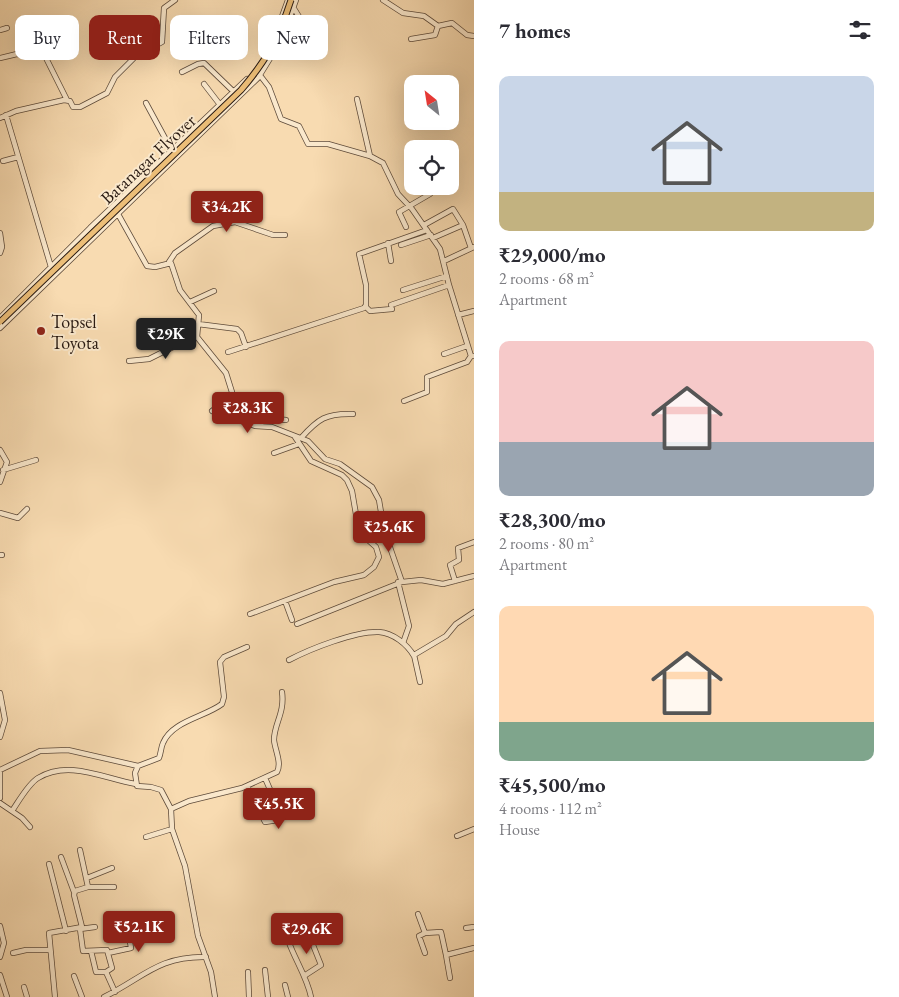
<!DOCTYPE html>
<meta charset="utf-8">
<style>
body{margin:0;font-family:"EB Garamond",serif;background:#f7f7f7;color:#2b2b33;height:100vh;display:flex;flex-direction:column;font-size:19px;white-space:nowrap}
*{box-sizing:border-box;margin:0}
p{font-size:16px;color:#7c7c81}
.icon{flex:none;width:28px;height:28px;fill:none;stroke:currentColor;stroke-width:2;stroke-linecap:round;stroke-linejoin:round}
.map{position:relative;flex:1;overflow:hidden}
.side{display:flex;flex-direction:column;background:#fff;width:425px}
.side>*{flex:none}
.hud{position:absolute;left:15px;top:15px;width:384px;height:45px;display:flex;gap:10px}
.needle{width:32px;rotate:330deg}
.fabs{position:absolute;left:404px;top:75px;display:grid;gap:10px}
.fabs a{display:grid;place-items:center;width:55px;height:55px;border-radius:10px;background:#fff;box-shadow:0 5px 20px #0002;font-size:25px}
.price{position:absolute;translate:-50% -42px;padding:0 11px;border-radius:5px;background:#8f2418;color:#fff;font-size:16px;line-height:32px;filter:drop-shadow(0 1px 2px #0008)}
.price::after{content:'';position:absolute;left:50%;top:30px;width:15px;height:11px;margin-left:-8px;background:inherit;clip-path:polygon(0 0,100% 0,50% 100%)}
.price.active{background:#222;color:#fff}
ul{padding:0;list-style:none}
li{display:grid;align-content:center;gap:10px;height:265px;padding:0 25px}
li span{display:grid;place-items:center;height:155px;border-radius:10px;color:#555}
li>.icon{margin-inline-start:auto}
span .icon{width:90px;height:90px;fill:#fffc;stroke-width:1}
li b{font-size:21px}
h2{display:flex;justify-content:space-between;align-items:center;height:60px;padding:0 25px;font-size:21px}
.tag{padding:0 18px;border-radius:10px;background:#fff;box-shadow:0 5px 20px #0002;font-size:18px;line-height:45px}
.tag.active{background:#8f2418;color:#fff}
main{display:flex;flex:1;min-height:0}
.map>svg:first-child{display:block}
</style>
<main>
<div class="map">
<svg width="474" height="997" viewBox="0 0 474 997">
<rect width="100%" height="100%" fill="#f8dbb1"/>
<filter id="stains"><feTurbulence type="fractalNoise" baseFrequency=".004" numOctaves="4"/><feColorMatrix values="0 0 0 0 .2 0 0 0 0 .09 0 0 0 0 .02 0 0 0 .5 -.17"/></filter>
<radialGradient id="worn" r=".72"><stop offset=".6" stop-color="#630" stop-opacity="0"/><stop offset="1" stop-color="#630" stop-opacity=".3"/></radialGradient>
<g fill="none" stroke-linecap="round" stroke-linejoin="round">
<g stroke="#5d4a3a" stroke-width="6">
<path id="minor" d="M383,0L403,13L424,16L438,26
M293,7L308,31
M0,30L7,28
M277,30L288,0
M411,39L435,35L438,26L452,23L467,35L474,36
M43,55L64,48
M0,58L17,54L45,56L67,100
M182,72L198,64L204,63L234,92
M259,74L269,87L281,119L299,126L308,144H328L370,156L383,163L398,194L412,209L440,249L449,285L471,356H474
M204,84L221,106
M357,99L370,156
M146,103L172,151
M6,115L51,267
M0,118L16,111L64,100L70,101L73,107H80L107,93L115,77L135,57L162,42L164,8L175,0
M3,161L18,157
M118,214L147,266L155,267L171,263L180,290L199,315L197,337L226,373L241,421L255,426L272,427L308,441L325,459L340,464L372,487L379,500L384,530L402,582L421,580L443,584L474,576
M424,225L453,209L463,225L471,248
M406,227L399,212L430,194
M0,233L2,247L0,253
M433,238L463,225
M388,243L391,261
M401,245L431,235
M444,261L474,247
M169,262L175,253L213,226L235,222L273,235H285
M403,290L447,276
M190,302L214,291
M391,305L449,285
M366,307L370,311L392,309
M458,315L474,311
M0,318L90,228L247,79
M198,324L237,329L241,333L246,347
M0,328L258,78L282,39L296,0
M228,352L364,308L366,305V285L359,254L427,230
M444,354L467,346
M129,361L149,359L197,335
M404,401L427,392V377L467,362L471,356
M212,411L233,395
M257,426L268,418L286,420
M301,438C318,419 326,413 353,414
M0,450L7,462L0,482
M274,453L299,444
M3,470L36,460
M0,513L18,518L27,509
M0,555H2
M455,581L450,565L459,560L458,548L474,542
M398,582L409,626L403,643
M285,601L292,620
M250,614L334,582L364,575L374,567L379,557L376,547L359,532L352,491L347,480L342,475L311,461L295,437
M297,624L402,582
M247,647L224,657L220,662L224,697L222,704C205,717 172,721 163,743C161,747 161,753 159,758L138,766L135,773L137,786L151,787L161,790L171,809L189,801L242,788L277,772C282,763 275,750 274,740C274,724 285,713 282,692
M289,660C310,649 355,631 379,632C393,633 407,644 414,656
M420,682L414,655L446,636L456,624L474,612
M0,693L5,720L0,737
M0,770L40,751L68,750L138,766
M247,786L265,822L278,820L282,817L265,778
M0,798V770
M0,803L22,818L30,827
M12,811C19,801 28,784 38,778C69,759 105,779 136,784
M172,829L185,866L198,936L211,972L215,997
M457,836L474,829
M146,837L172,829L171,809
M61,857L74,892
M49,864L66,931
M87,878L112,868
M88,887H114
M418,914L425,933L441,932L446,955L474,948
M0,926L4,943L0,957
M95,927L80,929L83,951L107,950L112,968L106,972
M466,928L474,927
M425,933L419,936L425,953
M91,951L96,972H106L115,992
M13,953L26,950H50
M108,953L131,948L127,923
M446,955L450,978
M265,970L268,997
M248,972L249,997
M0,975L7,997
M74,976L82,997
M304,976L321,965L307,930L288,940C295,960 307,977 311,997
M285,985L288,997
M24,987L27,997
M55,997L49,933L82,927L74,895L75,891L88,887L80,850
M104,997C143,978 158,956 206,957"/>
</g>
<use href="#minor" stroke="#fae8cc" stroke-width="4.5"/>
<g stroke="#291a12" stroke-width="7" stroke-linecap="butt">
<path id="major-bridge" d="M0,322L241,90C267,60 279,37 291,0"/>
</g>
<use href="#major-bridge" stroke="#ecbe78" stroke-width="5"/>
</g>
<circle fill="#8f2418" stroke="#fae8cc" stroke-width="2" cx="41" cy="331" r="5"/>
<g text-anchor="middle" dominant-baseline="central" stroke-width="4" stroke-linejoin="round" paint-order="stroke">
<g font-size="18" fill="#291a12" stroke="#fae8cc">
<text transform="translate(148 159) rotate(-43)">Batanagar Flyover</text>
</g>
<g font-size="18" fill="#291a12" stroke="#fae8cc" text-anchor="start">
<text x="51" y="321">Topsel<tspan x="51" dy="21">Toyota</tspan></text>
</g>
</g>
<rect width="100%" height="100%" filter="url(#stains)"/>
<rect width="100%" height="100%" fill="url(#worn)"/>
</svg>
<div class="fabs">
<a><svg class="needle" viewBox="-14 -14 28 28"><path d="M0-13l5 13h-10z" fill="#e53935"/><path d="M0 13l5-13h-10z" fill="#7c7c81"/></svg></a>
<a><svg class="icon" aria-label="locate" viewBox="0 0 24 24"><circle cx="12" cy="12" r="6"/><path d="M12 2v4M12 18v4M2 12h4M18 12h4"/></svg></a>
</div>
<b class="price" style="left:227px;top:233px">₹34.2K</b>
<b class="price active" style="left:166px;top:360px">₹29K</b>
<b class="price" style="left:248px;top:434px">₹28.3K</b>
<b class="price" style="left:389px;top:553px">₹25.6K</b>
<b class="price" style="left:279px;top:830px">₹45.5K</b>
<b class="price" style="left:139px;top:953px">₹52.1K</b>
<b class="price" style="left:307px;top:955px">₹29.6K</b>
<div class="hud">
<a class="tag">Buy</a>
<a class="tag active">Rent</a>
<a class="tag">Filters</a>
<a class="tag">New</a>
</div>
</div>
<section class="side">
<h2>7 homes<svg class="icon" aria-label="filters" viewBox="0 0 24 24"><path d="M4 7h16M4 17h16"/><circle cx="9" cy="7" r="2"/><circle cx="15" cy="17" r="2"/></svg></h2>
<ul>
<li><span style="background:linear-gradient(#c9d6e8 75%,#c2b280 0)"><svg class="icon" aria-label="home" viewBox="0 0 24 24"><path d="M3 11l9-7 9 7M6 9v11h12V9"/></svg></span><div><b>₹29,000/mo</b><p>2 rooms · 68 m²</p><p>Apartment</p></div></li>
<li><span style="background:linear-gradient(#f6c9c9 65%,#9aa5b1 0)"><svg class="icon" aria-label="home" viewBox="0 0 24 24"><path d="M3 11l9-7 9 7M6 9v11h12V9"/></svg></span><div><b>₹28,300/mo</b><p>2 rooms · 80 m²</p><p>Apartment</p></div></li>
<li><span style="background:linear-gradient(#ffd9b3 75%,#7fa58c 0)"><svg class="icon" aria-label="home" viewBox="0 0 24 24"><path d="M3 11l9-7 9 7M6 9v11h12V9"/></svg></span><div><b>₹45,500/mo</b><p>4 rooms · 112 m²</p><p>House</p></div></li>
</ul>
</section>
</main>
